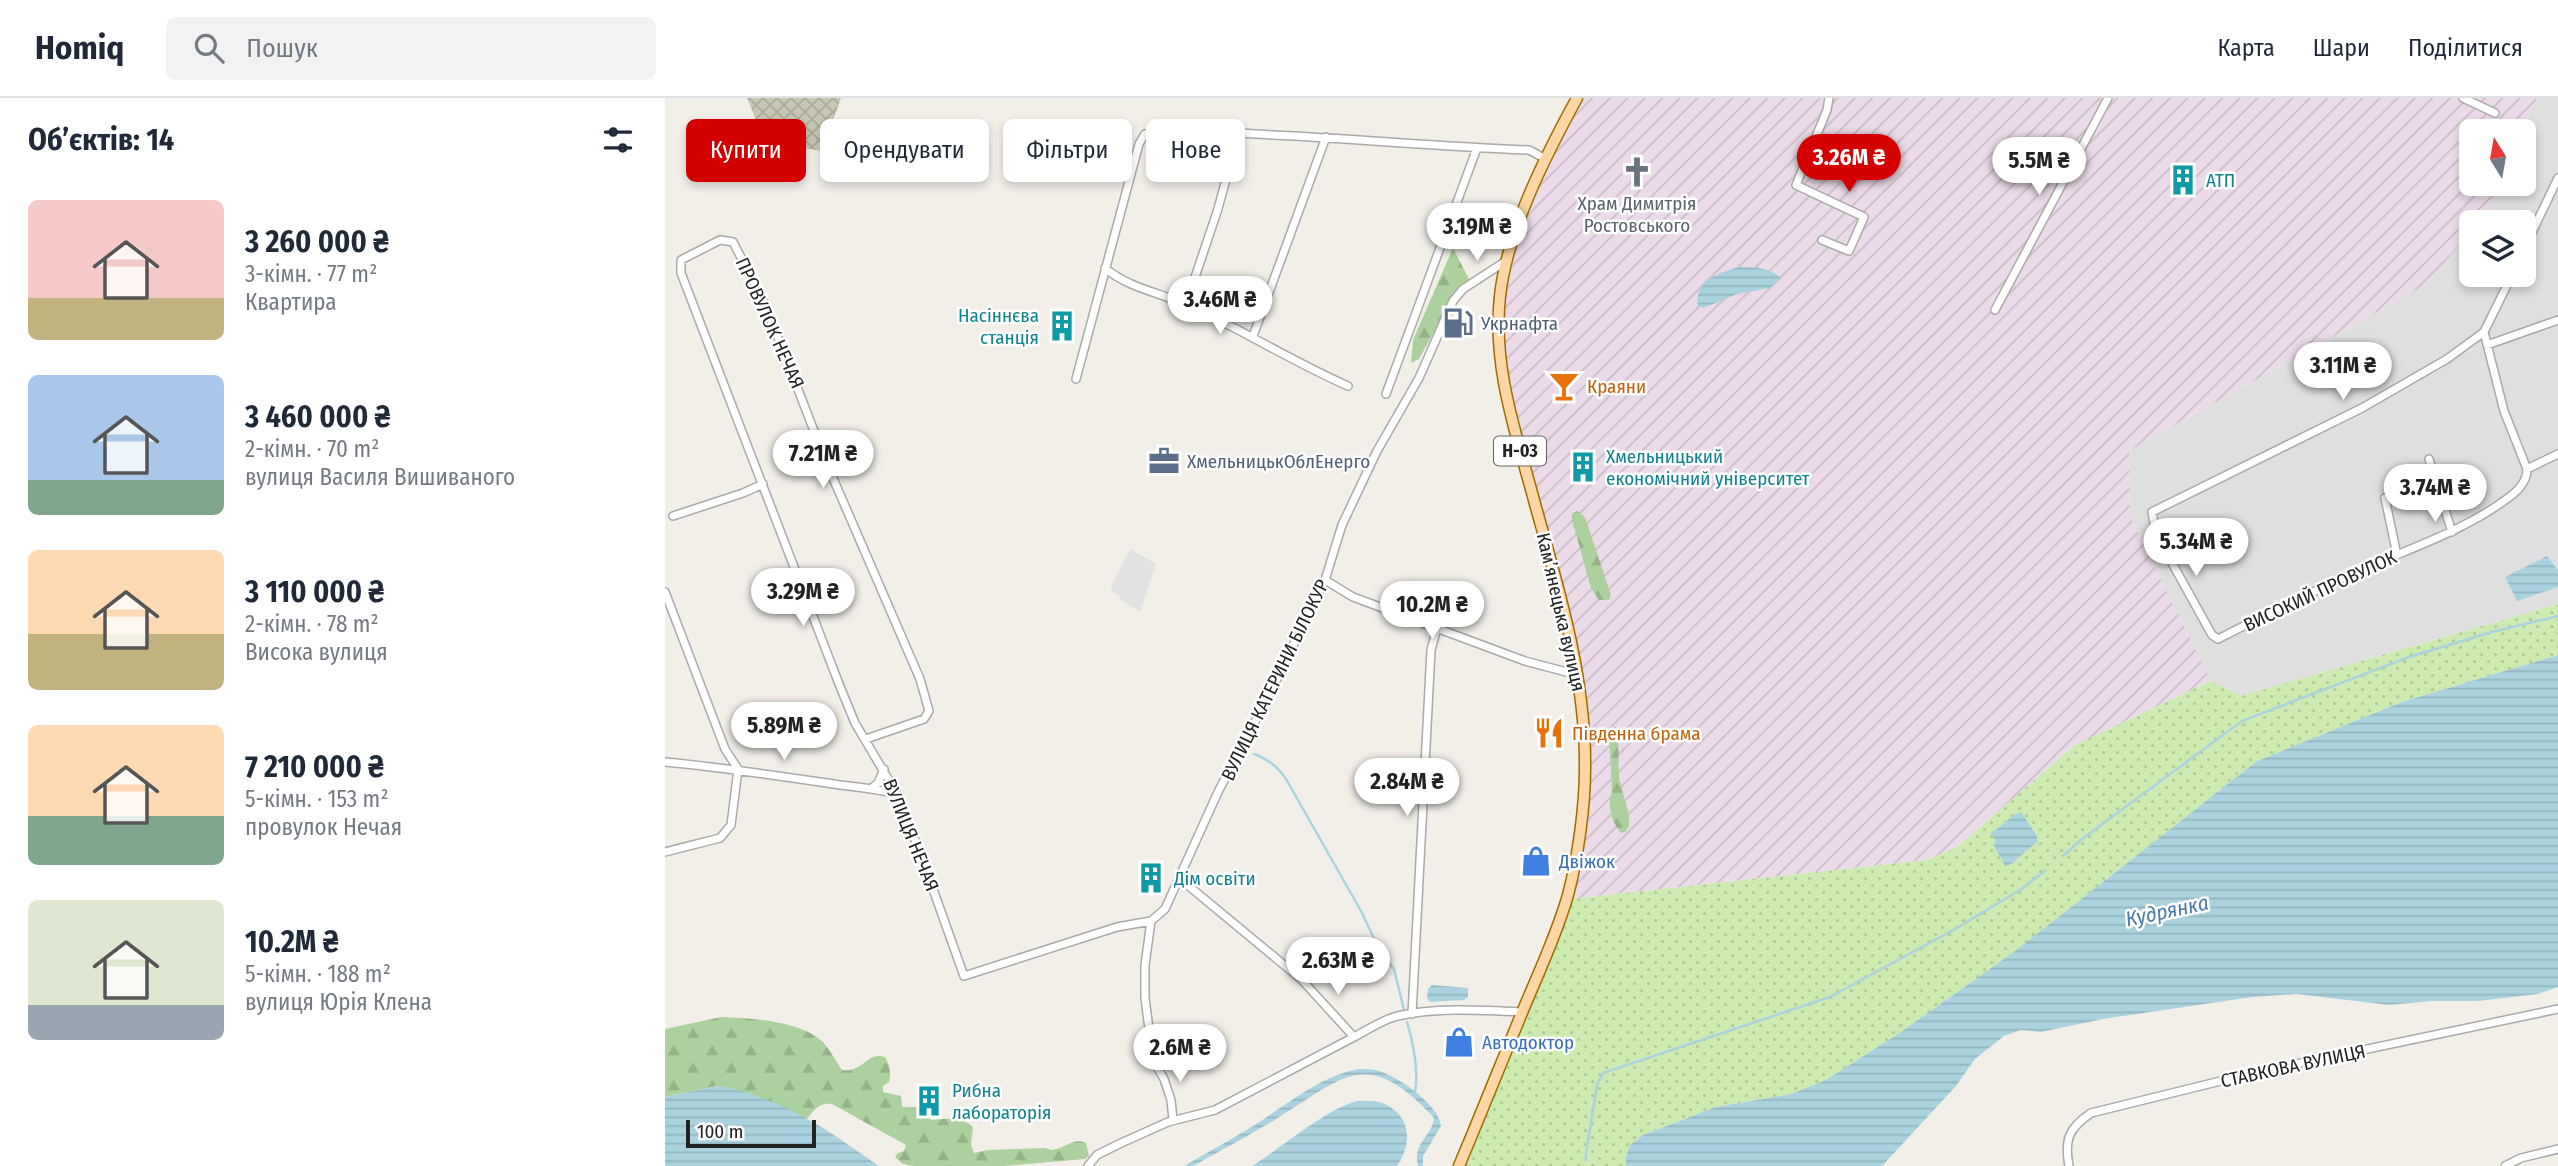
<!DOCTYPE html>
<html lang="uk">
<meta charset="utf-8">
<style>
body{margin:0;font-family:"Fira Sans Condensed",sans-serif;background:#f2f2f3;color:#1f2937;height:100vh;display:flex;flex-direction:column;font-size:26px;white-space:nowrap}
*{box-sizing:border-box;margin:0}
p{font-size:23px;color:#747a83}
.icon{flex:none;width:38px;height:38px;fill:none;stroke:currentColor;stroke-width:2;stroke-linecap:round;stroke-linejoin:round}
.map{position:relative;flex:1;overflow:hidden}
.side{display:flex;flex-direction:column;background:#fff;width:665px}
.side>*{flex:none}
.guide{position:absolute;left:21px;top:21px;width:665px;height:63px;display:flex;gap:14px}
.needle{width:46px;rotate:349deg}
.tools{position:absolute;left:1794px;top:21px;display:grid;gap:14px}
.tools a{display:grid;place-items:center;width:77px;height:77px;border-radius:10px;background:#fff;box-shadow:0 4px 10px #0003;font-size:35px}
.scale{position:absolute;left:21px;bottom:18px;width:130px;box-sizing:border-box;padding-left:7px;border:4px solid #222;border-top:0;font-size:19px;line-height:24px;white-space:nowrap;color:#222;-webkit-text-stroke:5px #fff;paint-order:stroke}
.price{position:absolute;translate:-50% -60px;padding:0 16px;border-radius:24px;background:#fff;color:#222;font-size:23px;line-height:46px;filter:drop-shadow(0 2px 4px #0008)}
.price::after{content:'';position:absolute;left:50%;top:42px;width:21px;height:16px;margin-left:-10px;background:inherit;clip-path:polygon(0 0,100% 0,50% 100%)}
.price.active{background:#d40000;color:#fff}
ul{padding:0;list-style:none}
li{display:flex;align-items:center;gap:21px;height:175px;padding:0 28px}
li span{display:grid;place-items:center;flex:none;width:196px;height:140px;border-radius:10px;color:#555}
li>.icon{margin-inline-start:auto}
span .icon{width:84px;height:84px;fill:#fffc;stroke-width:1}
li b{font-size:30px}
h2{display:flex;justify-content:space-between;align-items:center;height:84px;padding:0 28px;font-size:30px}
.tag{padding:0 24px;border-radius:10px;background:#fff;box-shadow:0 4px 10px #0003;font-size:24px;line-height:63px}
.tag.active{background:#d40000;color:#fff}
header{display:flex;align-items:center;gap:42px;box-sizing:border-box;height:98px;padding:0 35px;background:#fff;border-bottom:2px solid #e0e1e3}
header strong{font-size:33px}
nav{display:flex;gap:38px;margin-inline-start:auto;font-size:24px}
.search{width:490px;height:63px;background:#f2f2f3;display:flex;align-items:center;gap:18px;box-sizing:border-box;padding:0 24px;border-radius:10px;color:#747a83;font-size:26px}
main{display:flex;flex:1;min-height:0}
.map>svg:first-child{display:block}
</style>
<header>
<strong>Homiq</strong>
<div class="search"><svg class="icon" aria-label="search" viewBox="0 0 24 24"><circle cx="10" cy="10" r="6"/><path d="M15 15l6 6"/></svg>Пошук</div>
<nav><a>Карта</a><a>Шари</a><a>Поділитися</a></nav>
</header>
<main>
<section class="side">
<h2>Об’єктів: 14<svg class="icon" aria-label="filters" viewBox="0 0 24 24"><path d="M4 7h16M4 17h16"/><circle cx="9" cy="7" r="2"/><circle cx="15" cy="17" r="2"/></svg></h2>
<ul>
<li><span style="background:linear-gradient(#f6c9c9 70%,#c2b280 0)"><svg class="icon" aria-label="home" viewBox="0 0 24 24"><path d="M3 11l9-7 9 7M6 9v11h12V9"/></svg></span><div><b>3 260 000 ₴</b><p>3-кімн. · 77 m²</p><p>Квартира</p></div></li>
<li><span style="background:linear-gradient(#a9c7e8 75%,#7fa58c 0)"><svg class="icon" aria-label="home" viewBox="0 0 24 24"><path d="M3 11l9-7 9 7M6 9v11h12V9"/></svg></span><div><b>3 460 000 ₴</b><p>2-кімн. · 70 m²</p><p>вулиця Василя Вишиваного</p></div></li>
<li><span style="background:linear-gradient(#ffd9b3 60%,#c2b280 0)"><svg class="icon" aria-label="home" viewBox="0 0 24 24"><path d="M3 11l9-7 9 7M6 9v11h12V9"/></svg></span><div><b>3 110 000 ₴</b><p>2-кімн. · 78 m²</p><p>Висока вулиця</p></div></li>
<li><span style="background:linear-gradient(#ffd9b3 65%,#7fa58c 0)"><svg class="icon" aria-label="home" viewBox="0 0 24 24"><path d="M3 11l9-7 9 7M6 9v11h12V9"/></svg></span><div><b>7 210 000 ₴</b><p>5-кімн. · 153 m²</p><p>провулок Нечая</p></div></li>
<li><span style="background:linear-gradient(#dfe7d0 75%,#9aa5b1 0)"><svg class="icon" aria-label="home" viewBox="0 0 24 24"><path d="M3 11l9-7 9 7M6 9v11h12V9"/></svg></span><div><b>10.2M ₴</b><p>5-кімн. · 188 m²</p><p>вулиця Юрія Клена</p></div></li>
</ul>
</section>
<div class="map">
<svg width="1893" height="1068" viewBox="0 0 1893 1068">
<defs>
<pattern id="industrial-furrows" width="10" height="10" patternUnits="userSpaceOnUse" patternTransform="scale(1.75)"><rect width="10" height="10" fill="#ebdbe8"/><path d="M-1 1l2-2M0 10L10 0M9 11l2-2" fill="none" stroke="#c9bcc7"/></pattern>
<pattern id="construction-cross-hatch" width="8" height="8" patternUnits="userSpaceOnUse" patternTransform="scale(1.75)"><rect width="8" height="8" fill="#c7c7b4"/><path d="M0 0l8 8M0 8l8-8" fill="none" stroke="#abab9a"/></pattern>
<pattern id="grass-dots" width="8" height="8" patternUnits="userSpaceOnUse" patternTransform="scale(1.75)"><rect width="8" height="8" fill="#cdebb0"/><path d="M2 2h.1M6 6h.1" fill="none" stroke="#b0c997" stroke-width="1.8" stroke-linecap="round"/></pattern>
<pattern id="forest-firs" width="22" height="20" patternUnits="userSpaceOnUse" patternTransform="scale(1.75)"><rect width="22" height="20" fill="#add19e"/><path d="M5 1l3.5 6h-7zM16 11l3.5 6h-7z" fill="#95b388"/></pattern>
<pattern id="water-rules" width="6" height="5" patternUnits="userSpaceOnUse" patternTransform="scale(1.75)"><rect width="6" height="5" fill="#aad3df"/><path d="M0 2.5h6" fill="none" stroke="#92b5bf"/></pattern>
</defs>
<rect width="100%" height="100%" fill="#f2efe9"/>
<path fill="#e0dfdf" d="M1872,0H1893V506L1576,598L1546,583L1465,419L1464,353L1760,187L1806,134V177H1858V124H1814L1820,117L1834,86H1858L1857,33Z"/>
<path fill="url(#industrial-furrows)" d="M918,0H1872L1857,33H1806V86H1834L1820,118L1814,124H1806V134L1760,187L1464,353L1465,419L1546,583L1410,647L1291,750L1262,762L906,801L925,673L924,631L918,576L875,405L857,344L839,258V197L845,164L858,127L884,63Z"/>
<path fill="url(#construction-cross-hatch)" d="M82,0H176L157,53L100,44Z"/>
<path fill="url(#grass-dots)" d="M1893,506V557L1737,604L1592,663L1350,853L1236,934L1161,982L1126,996L1051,1009L978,1037L965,1047L961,1059V1068H799L906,801L1262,762L1291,750L1410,647L1546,583L1576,598Z"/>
<path fill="url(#forest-firs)" d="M788,150L805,183L774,230L770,232L754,261L746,265L748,242Z
M912,413L920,419L946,497L944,502H934L926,490L907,422V416Z
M950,628L953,632L954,680L964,717V728L960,734L956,735C946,723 942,708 947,693L944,633Z
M56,919C85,920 136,923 158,944C165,952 171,963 177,972C198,975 202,953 220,959C225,967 226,975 224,984L218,988V994L236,998L237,1009H255L266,1022C282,1021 296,1018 308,1029L306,1046L309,1055L323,1052L380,1050L387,1052C399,1051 409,1039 421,1045L424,1058L420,1061L339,1068H249L238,1066L230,1059L233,1055L239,1053L241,1047L167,1006C154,1004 149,1012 141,1022L125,1012L52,988L0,999V931Z"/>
<path fill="#e2e2e2" d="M465,451L491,466L475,514L454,501L455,498L447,493L446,489Z"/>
<path fill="url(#water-rules)" d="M1074,169C1088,169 1106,170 1116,180L1105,190L1072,196L1039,210L1033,208C1029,182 1054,175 1074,169Z
M1882,458L1893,472V489L1852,503L1840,479Z
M1893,557V889L1873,896L1813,903H1766L1724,907L1632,896L1587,899L1438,921L1376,934L1356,932L1339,938L1310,961L1291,988L1217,1068H961V1059L965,1047L978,1037L1051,1009L1126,996L1161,982L1236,934L1350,853L1592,663L1737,604Z
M1356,714L1372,738V744L1346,766L1340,768L1328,746L1331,743L1325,735C1336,730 1344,718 1356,714Z
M767,887L803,890V899L799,902L765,904L762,900L763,891Z
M694,971C699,971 705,971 711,972C731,977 774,1006 776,1028L758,1058V1068H753C747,1045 768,1037 769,1020C701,946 678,980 608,1023C582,1039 555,1053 528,1068H519C541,1055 564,1043 585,1030C619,1009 654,978 694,971Z
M52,988C94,993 147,1021 182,1046C193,1053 203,1061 214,1068H0V999Z
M692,1003C701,1003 712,1002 720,1006C747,1019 747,1046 732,1068H587C618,1049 659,1012 692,1003Z"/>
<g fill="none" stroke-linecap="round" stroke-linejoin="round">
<path stroke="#aad3df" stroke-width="2.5" d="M589,656C603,661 612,668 621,681L696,813L716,855L729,871L739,912
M1398,758L1417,741L1577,623L1744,559L1827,534L1893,518
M742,924C748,943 754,974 750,994
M920,1062L932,987L938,975L1165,899L1292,830L1355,792L1380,773"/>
<g stroke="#a9a9a9" stroke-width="10">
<path id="street" d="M1798,0L1830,15
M1157,142L1184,153L1199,119L1131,87L1162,12L1164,0
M1858,153L1893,80
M440,170C463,190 496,195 523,207C578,232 628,264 683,288
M521,206L552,114L574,35
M1330,212L1443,0
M1819,234L1839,313L1862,371C1862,384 1853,393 1843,400C1800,432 1751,448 1703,469C1652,491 1602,516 1553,541L1547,537L1491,436L1487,414L1697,310L1782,261L1819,234L1847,177
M588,238L661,39
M1822,247L1893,222
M411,281L474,46L480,36C521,30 567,35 608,37C694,41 779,49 864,52L881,61
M721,296L812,50
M1764,361L1787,434
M1862,371L1893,356
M1720,400L1732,457
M8,418L78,395L98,386
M660,482L688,499L860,563L913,577
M0,494L60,651L73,671L66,727L55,740L0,754
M201,641L259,621L264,613L255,581L161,364L100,206L68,144L55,142L16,162V175L174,586L190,625L232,696L254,752L299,878L452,829L486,823
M0,664C54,669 108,677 162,685C186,689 208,690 232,696
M207,690L213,685L219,671
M514,780L636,881L689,939C702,932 716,923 729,919C765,909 820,912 857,914
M747,916L766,552L772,530
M508,1022L506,1002L499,981L488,962L480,900V867L486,823L500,811L553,694L604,597L660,482L677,427L712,353L754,280L788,203L798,191L841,163
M423,1068L432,1057L454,1046L503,1024L550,1012L689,939
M1404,1068C1399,1041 1404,1030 1426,1015L1588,975L1893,911
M1840,1068L1856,1060L1893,1051"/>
</g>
<g stroke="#a06b00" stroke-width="13">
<path id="primary" d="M794,1068C815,1018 835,968 856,917C872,878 891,839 903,797C913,759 920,709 920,670C921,580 894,492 870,406C852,338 827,270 835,198C842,133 881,57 912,0"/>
</g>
<use href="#street" stroke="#fff" stroke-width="7"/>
<use href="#primary" stroke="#fcd6a4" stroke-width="10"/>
</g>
<defs>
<g id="church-bare" transform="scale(2.415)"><path d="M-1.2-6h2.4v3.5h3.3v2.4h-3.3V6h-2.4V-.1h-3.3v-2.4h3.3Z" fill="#6b7280" stroke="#fff" stroke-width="2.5" paint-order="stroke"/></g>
<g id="building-bare" transform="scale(2.415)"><path d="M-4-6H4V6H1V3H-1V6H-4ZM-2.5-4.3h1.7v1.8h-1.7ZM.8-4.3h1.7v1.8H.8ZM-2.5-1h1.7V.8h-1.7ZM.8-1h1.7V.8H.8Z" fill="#0f9aa8" stroke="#fff" stroke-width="2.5" paint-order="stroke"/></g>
<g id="fuel-bare" transform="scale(2.415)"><path d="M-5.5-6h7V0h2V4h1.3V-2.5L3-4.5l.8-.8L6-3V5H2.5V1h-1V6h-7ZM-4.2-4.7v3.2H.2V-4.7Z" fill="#5c6f8a" stroke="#fff" stroke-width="2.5" paint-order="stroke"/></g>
<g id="bar-bare" transform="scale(2.415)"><path d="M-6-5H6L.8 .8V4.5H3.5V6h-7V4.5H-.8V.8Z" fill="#e8710a" stroke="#fff" stroke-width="2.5" paint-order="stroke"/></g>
<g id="office-bare" transform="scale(2.415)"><path d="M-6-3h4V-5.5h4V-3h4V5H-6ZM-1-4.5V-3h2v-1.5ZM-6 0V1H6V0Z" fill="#5c6f8a" stroke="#fff" stroke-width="2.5" paint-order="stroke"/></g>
<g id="restaurant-bare" transform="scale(2.415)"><path d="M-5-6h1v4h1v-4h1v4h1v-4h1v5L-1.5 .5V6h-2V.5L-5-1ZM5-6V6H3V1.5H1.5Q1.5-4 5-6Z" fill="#e8710a" stroke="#fff" stroke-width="2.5" paint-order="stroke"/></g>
<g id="shop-bare" transform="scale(2.415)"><path d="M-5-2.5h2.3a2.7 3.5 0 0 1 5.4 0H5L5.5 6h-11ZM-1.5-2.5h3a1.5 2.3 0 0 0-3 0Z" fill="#3f7fe0" stroke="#fff" stroke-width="2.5" paint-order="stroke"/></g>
</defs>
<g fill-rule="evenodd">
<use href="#church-bare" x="972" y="74"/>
<use href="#building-bare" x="1518" y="82"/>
<use href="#fuel-bare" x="793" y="225"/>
<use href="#building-bare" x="397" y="228"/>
<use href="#bar-bare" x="899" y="288"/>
<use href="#office-bare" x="499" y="363"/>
<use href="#building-bare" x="918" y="369"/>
<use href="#restaurant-bare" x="884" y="635"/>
<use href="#shop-bare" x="871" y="763"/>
<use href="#building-bare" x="486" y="780"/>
<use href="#shop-bare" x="794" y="944"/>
<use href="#building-bare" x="264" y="1003"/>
</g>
<g text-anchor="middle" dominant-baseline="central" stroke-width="5" stroke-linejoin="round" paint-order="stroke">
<rect fill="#fff" stroke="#646464" stroke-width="2" x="829" y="338.5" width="52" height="29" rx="5"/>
<g font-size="18" font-weight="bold" fill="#222">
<text x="855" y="353">Н-03</text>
</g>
<g font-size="19" fill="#0d838f" stroke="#fff" text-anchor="start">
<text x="1541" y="82">АТП</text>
<text x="374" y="217" text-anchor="end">Насіннєва<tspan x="374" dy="22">станція</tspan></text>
<text x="941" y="358">Хмельницький<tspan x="941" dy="22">економічний університет</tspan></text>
<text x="509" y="780">Дім освіти</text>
<text x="287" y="992">Рибна<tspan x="287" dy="22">лабораторія</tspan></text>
</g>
<g font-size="19" fill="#5b616d" stroke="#fff">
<text x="972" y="105">Храм Димитрія<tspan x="972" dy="22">Ростовського</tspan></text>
</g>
<g font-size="19" fill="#222" stroke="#fff">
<text transform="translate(105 225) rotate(66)">ПРОВУЛОК НЕЧАЯ</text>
<text transform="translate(1655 493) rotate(-25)">ВИСОКИЙ ПРОВУЛОК</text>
<text transform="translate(896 514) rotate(77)">Камʼянецька вулиця</text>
<text transform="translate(610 582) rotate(-64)">ВУЛИЦЯ КАТЕРИНИ БІЛОКУР</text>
<text transform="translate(246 737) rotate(68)">ВУЛИЦЯ НЕЧАЯ</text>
<text transform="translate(1628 968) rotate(-12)">СТАВКОВА ВУЛИЦЯ</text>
</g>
<g font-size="19" fill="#4e5e75" stroke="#fff" text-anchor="start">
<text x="816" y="225">Укрнафта</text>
<text x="522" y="363">ХмельницькОблЕнерго</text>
</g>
<g font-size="19" fill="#c56008" stroke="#fff" text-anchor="start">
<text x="922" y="288">Краяни</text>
<text x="907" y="635">Південна брама</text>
</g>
<g font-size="19" fill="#366cbe" stroke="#fff" text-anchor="start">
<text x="894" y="763">Двіжок</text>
<text x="817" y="944">Автодоктор</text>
</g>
<g font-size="21" font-style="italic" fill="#4a7aab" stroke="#fff">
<text transform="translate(1502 813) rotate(-12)">Кудрянка</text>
</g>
</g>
</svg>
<div class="tools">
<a><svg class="needle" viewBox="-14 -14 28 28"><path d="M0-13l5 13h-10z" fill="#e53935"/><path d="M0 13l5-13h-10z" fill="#747a83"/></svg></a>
<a><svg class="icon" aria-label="layers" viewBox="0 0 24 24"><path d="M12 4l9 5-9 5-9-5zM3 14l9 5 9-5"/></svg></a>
</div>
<div class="scale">100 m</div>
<b class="price active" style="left:1184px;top:96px">3.26M ₴</b>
<b class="price" style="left:1374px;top:99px">5.5M ₴</b>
<b class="price" style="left:812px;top:165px">3.19M ₴</b>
<b class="price" style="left:555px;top:238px">3.46M ₴</b>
<b class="price" style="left:1678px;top:304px">3.11M ₴</b>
<b class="price" style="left:158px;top:392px">7.21M ₴</b>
<b class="price" style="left:1770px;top:426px">3.74M ₴</b>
<b class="price" style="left:1531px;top:480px">5.34M ₴</b>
<b class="price" style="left:138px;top:530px">3.29M ₴</b>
<b class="price" style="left:767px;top:543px">10.2M ₴</b>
<b class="price" style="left:119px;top:664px">5.89M ₴</b>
<b class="price" style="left:742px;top:720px">2.84M ₴</b>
<b class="price" style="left:673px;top:899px">2.63M ₴</b>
<b class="price" style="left:515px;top:986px">2.6M ₴</b>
<div class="guide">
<a class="tag active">Купити</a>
<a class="tag">Орендувати</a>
<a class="tag">Фільтри</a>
<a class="tag">Нове</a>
</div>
</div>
</main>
